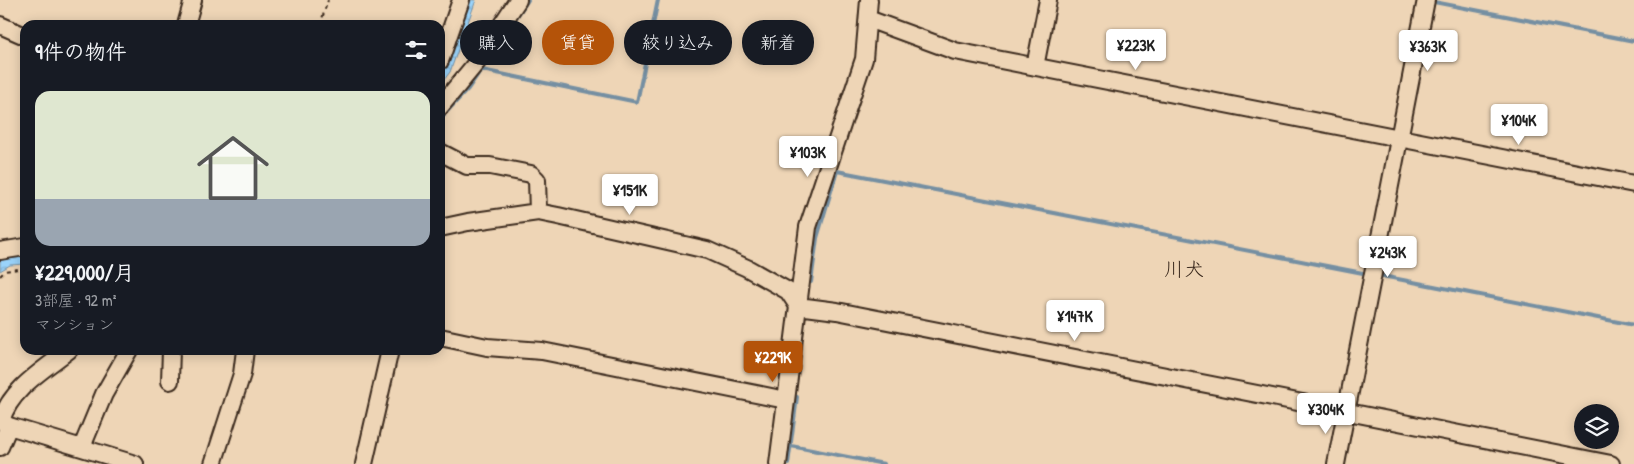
<!DOCTYPE html>
<html lang="ja">
<meta charset="utf-8">
<style>
body{margin:0;font-family:"Patrick Hand","Klee One",sans-serif;background:#20242c;color:#f1f3f6;height:100vh;display:flex;flex-direction:column;font-size:19px;white-space:nowrap}
*{box-sizing:border-box;margin:0}
p{font-size:16px;color:#9ea1a6}
.icon{flex:none;width:28px;height:28px;fill:none;stroke:currentColor;stroke-width:2;stroke-linecap:round;stroke-linejoin:round}
.map{position:relative;flex:1;overflow:hidden}
.details{position:absolute;left:20px;top:20px;width:425px;height:335px;display:flex;flex-direction:column;background:#171b24;border-radius:15px;box-shadow:0 2px 12px #0003}
.details>*{flex:none}
.hud{position:absolute;left:460px;top:20px;width:475px;height:45px;display:flex;gap:10px}
.fabs{position:absolute;left:1574px;top:404px;display:grid;gap:10px}
.fabs a{display:grid;place-items:center;width:45px;height:45px;border-radius:50%;background:#171b24;box-shadow:0 2px 12px #0003;font-size:25px}
.price{position:absolute;translate:-50% -42px;padding:0 11px;border-radius:5px;background:#fff;color:#222;font-size:16px;line-height:32px;filter:drop-shadow(0 1px 2px #0008)}
.price::after{content:'';position:absolute;left:50%;top:30px;width:15px;height:11px;margin-left:-8px;background:inherit;clip-path:polygon(0 0,100% 0,50% 100%)}
.price.current{background:#b45309;color:#fff}
ul{padding:0;list-style:none}
li{display:grid;align-content:center;gap:10px;height:265px;padding:0 15px}
li span{display:grid;place-items:center;height:155px;border-radius:15px;color:#555}
li>.icon{margin-inline-start:auto}
span .icon{width:90px;height:90px;fill:#fffc;stroke-width:1}
li b{font-size:21px}
h2{display:flex;justify-content:space-between;align-items:center;height:60px;padding:0 15px;font-size:21px}
.chip{padding:0 18px;border-radius:22px;background:#171b24;box-shadow:0 2px 12px #0003;font-size:18px;line-height:45px}
.chip.current{background:#b45309;color:#fff}
.map>svg:first-child{display:block}
</style>
<div class="map">
<svg width="1634" height="464" viewBox="0 0 1634 464">
<defs>
<pattern id="water-waves" width="16" height="10" patternUnits="userSpaceOnUse" patternTransform="scale(1.25)"><rect width="16" height="10" fill="#9ad3fa"/><path d="M0 5q4-4 8 0t8 0" fill="none" stroke="#86b5d6"/></pattern>
</defs>
<rect width="100%" height="100%" fill="#eed5b6"/>
<filter id="ink" filterUnits="userSpaceOnUse"><feTurbulence type="fractalNoise" baseFrequency=".02" numOctaves="2"/><feDisplacementMap in="SourceGraphic" scale="10" xChannelSelector="R" yChannelSelector="G"/><feConvolveMatrix kernelMatrix="1 2 1 2 8 2 1 2 1" color-interpolation-filters="sRGB"/></filter>
<g filter="url(#ink)">
<path fill="url(#water-waves)" stroke="#748fa2" d="M466,0H476L450,72L440,85V70Z
M15,256L25,257V264L10,265L0,271V261Z"/>
<g fill="none" stroke-linecap="round" stroke-linejoin="round">
<path stroke="#748fa2" stroke-width="4" d="M1429,1L1634,41
M482,70L637,102L658,0
M440,119L468,89L528,0
M1377,275L1634,325
M811,282L817,238L837,171L1368,274
M791,446L884,464
M788,464L797,397L790,395"/>
<g stroke="#3b2a1e" stroke-width="20">
<path id="minor" d="M868,19L955,51L1634,184
M0,25L25,36
M186,25L193,0
M440,61L461,0
M1035,67L1048,0
M440,107L477,62L518,0
M440,152L467,166H490L531,174L537,180L538,212
M440,228L468,222L538,212L558,216L707,250L747,268L788,291L798,306
M0,251L25,247
M798,306L837,311L1611,464
M440,337L487,347L542,351L786,400
M69,350C45,369 10,389 1,421L9,426L135,464
M170,381L171,350
M0,447L9,426
M82,447L104,394L129,350
M213,464L242,374L245,350
M364,464L390,350
M778,464L808,227L864,59L869,0
M1336,464L1426,0"/>
</g>
<path stroke="#3b2a1e" stroke-width="2" stroke-dasharray="4 4" stroke-linecap="butt" d="M320,25L328,0
M0,276L5,271L25,268"/>
<use href="#minor" stroke="#eed5b6" stroke-width="16"/>
</g>
</g>
<g text-anchor="middle" dominant-baseline="central" stroke-width="4" stroke-linejoin="round" paint-order="stroke">
<g font-size="20" fill="#3b2a1e" stroke="#eed5b6">
<text x="1184" y="268">川犬</text>
</g>
</g>
</svg>
<div class="fabs">
<a><svg class="icon" aria-label="layers" viewBox="0 0 24 24"><path d="M12 4l9 5-9 5-9-5zM3 14l9 5 9-5"/></svg></a>
</div>
<b class="price" style="left:1136px;top:71px">¥223K</b>
<b class="price" style="left:1428px;top:72px">¥363K</b>
<b class="price" style="left:1519px;top:146px">¥104K</b>
<b class="price" style="left:808px;top:178px">¥103K</b>
<b class="price" style="left:630px;top:216px">¥151K</b>
<b class="price" style="left:1388px;top:278px">¥243K</b>
<b class="price" style="left:1075px;top:342px">¥147K</b>
<b class="price current" style="left:773px;top:383px">¥229K</b>
<b class="price" style="left:1326px;top:435px">¥304K</b>
<div class="hud">
<a class="chip">購入</a>
<a class="chip current">賃貸</a>
<a class="chip">絞り込み</a>
<a class="chip">新着</a>
</div>
<section class="details">
<h2>9件の物件<svg class="icon" aria-label="filters" viewBox="0 0 24 24"><path d="M4 7h16M4 17h16"/><circle cx="9" cy="7" r="2"/><circle cx="15" cy="17" r="2"/></svg></h2>
<ul>
<li><span style="background:linear-gradient(#dfe7d0 70%,#9aa5b1 0)"><svg class="icon" aria-label="home" viewBox="0 0 24 24"><path d="M3 11l9-7 9 7M6 9v11h12V9"/></svg></span><div><b>¥229,000/月</b><p>3部屋 · 92 m²</p><p>マンション</p></div></li>
</ul>
</section>
</div>
